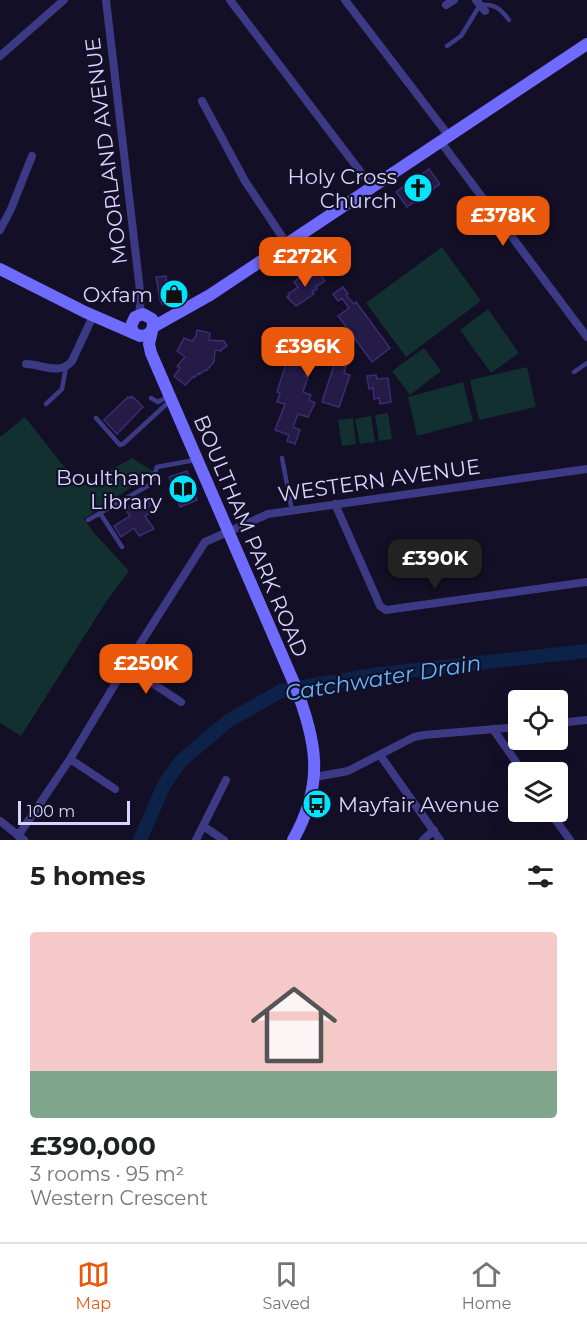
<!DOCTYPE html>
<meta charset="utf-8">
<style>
body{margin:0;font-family:Montserrat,sans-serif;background:#f2f2f2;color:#202124;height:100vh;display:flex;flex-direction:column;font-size:22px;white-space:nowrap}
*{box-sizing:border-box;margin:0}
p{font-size:20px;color:#757577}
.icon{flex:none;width:33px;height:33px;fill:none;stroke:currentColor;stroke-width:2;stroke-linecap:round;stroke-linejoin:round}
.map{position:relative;height:840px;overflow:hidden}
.drawer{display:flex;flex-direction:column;background:#fff;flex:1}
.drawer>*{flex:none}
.controls{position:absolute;left:508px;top:690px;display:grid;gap:12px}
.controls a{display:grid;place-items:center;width:60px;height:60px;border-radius:6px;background:#fff;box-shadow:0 6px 24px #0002;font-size:30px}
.scale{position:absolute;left:18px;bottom:15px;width:112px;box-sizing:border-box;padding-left:6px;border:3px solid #d9d4ff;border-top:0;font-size:16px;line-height:21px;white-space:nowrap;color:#d9d4ff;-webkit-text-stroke:4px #130f26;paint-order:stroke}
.price{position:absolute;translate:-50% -51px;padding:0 14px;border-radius:12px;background:#ea580c;color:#fff;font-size:20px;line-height:39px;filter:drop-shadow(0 2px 3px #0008)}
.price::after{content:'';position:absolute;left:50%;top:36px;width:18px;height:14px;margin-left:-9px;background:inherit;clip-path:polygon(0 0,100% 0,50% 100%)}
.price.active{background:#222;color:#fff}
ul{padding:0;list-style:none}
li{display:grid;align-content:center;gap:12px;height:318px;padding:0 30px}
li+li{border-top:2px solid #e0e0e0}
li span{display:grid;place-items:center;height:186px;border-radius:6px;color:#555}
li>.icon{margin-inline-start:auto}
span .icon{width:108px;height:108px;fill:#fffc;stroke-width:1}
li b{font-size:26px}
h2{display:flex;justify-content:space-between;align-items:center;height:72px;padding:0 30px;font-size:26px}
.dock{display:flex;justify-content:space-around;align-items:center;height:84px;border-top:2px solid #e0e0e0;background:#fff;font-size:16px;color:#757577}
.dock a{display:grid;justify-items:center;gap:3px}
.dock .active{color:#ea580c}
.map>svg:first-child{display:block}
</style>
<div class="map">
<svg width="587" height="840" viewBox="0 0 587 840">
<rect width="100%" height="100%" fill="#130f26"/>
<path fill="#12302f" d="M442,247L481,301L406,357L366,303Z
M488,309L519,353L491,373L460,330Z
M424,348L441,371L410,395L392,371Z
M527,367L536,407L479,420L470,380Z
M463,382L473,421L417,436L408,397Z
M388,413L392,439L379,441L375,415Z
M371,416L375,442L360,444L355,419Z
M25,417L80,487L132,458L154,472L84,519L95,534L129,571L106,602L21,736L0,723V437Z
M353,418L356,444L342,446L338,420Z"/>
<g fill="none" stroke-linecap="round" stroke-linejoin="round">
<path stroke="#0c2248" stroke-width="14" d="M140,840L164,785L180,762L228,721L281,691L379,674L587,651"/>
</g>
<path fill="#241b47" stroke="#3b2d73" stroke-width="1.5" d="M429,169L440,184L407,207L396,192Z
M306,273L308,276L311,273L314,277L320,273L325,281L316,287L317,289L312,292L314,294L296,306L287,297L289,296L288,294L298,287L294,282Z
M166,276L168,291L181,282L189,295L173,304L167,306L162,304L160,300L156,277Z
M343,287L348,294L346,295L354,304L356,302L390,348L372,362L338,316L349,308L342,298L338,301L333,294Z
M295,329L324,339L325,336L350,347L344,366L346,367L344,373L350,375L339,407L322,402L337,356L318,350L313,362L310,361L305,376L308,377L303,392L311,395L309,400L315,403L308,417L298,414L293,427L300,430L295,444L287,441L289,435L275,430L285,404L277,402L280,393L277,392L289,354L282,352L284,346L282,345L284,337L292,340Z
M197,330L210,333L209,340L224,341L227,346L222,349L221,351L215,350L214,362L206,371L205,370L200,374L199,373L195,377L194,376L185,385L174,376L180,368L177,366L185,357L177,351L184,338L192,341L196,336Z
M376,375L377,379L388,378L391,402L380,404L379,398L374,399L373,388L369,389L367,376Z
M132,396L143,407L117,434L104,420L128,397L130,398Z
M187,471L197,500L180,507L169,477Z
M146,498L151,505L147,508L150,513L145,516L154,529L139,536L134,528L121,537L114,526L130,516L125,509L140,499L142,501Z"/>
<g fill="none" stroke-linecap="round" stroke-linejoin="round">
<path stroke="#3d3a85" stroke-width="4.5" d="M447,46L461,36L480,5C495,4 500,8 509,20
M574,372L587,363
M151,398L158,402L169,396
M46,404L62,389L66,367
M96,418L120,445L123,444L171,400
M282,458L292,511
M100,513L122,547
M88,520L151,484L157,467L195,460"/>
<path stroke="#3d3a85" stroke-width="8" d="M106,0L141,299L139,314
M230,0L372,187
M345,0L449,136
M476,0L485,11
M446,5L454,0
M0,56L64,0
M202,101L245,181L287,244
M440,141L587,337
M0,230L11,209L32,156
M26,364C41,364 60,376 72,361L93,316
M335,504L377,599L380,606L386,610L587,582
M126,666L181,702
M558,723L587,720
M493,729L523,772
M380,755L440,840
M70,759L115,789
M315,777L348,771L414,737L424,735L519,727
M550,812L570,840
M0,821L24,840
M18,836L70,759L126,666L205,542L268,514L587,469
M196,840L203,826
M224,840L203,826L226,780
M423,840L434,830"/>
<path stroke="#6f6bff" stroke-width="12" d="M0,269L85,312L140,336C150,336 155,329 152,319L143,314L135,317L131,326L133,332
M153,327L210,295L587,44
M152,331L149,344L151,353L294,683C317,741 325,783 293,840"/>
</g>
<defs>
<g id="church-disc" transform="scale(1.5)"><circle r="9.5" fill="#00e5ff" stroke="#130f26"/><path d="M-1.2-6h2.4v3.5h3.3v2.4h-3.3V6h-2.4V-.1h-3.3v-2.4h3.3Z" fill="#111"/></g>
<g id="shop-disc" transform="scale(1.5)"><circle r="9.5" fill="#00e5ff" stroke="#130f26"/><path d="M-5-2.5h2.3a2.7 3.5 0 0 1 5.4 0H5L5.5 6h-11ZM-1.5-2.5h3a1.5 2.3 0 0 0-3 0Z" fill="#111"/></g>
<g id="library-disc" transform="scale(1.5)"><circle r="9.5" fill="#00e5ff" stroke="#130f26"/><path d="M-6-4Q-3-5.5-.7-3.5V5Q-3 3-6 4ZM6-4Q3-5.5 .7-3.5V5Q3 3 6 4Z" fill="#111"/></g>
<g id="bus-disc" transform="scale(1.5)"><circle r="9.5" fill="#00e5ff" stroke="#130f26"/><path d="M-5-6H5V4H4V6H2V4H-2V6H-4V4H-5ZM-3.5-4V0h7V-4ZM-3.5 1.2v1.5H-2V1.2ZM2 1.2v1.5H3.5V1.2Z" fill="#111"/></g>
</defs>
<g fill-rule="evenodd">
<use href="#church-disc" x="418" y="188"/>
<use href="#shop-disc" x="174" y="294"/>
<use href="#library-disc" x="183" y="489"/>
<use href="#bus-disc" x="317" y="804"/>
</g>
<g text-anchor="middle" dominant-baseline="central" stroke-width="4.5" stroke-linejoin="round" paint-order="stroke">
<g font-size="21" fill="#d9d4ff" stroke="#130f26">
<text transform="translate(106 151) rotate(-97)">MOORLAND AVENUE</text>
<text transform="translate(379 480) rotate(-8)">WESTERN AVENUE</text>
<text transform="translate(251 536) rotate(67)">BOULTHAM PARK ROAD</text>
</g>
<g font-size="21" fill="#d9d4ff" stroke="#130f26" text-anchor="end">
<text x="397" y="176">Holy Cross<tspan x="397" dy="24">Church</tspan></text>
<text x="153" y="294">Oxfam</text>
<text x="162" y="477">Boultham<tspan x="162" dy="24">Library</tspan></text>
<text x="338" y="804" text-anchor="start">Mayfair Avenue</text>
</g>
<g font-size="22" font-style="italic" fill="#62b6ff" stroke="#130f26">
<text transform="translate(383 678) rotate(-9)">Catchwater Drain</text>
</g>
</g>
</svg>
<div class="controls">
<a><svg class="icon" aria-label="locate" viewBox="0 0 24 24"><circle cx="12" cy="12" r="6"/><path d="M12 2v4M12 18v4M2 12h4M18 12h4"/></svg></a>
<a><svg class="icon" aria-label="layers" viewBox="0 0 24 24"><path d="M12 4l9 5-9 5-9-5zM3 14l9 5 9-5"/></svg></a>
</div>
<div class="scale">100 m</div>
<b class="price" style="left:503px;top:247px">£378K</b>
<b class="price" style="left:305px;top:288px">£272K</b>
<b class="price" style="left:308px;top:378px">£396K</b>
<b class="price active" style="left:435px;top:590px">£390K</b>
<b class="price" style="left:146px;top:695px">£250K</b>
</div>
<section class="drawer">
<h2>5 homes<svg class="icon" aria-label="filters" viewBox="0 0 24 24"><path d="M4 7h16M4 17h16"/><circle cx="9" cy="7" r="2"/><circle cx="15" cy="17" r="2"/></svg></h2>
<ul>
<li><span style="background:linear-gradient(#f6c9c9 75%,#7fa58c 0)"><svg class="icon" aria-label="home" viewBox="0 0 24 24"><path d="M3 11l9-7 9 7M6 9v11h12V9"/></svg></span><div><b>£390,000</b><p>3 rooms · 95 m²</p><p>Western Crescent</p></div></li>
</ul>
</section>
<nav class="dock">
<a class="active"><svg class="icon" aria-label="map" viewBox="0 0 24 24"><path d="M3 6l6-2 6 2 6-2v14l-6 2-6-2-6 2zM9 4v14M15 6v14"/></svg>Map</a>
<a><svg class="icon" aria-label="saved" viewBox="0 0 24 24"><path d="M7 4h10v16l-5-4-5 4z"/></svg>Saved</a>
<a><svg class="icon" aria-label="home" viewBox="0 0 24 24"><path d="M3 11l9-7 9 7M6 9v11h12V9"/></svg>Home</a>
</nav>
